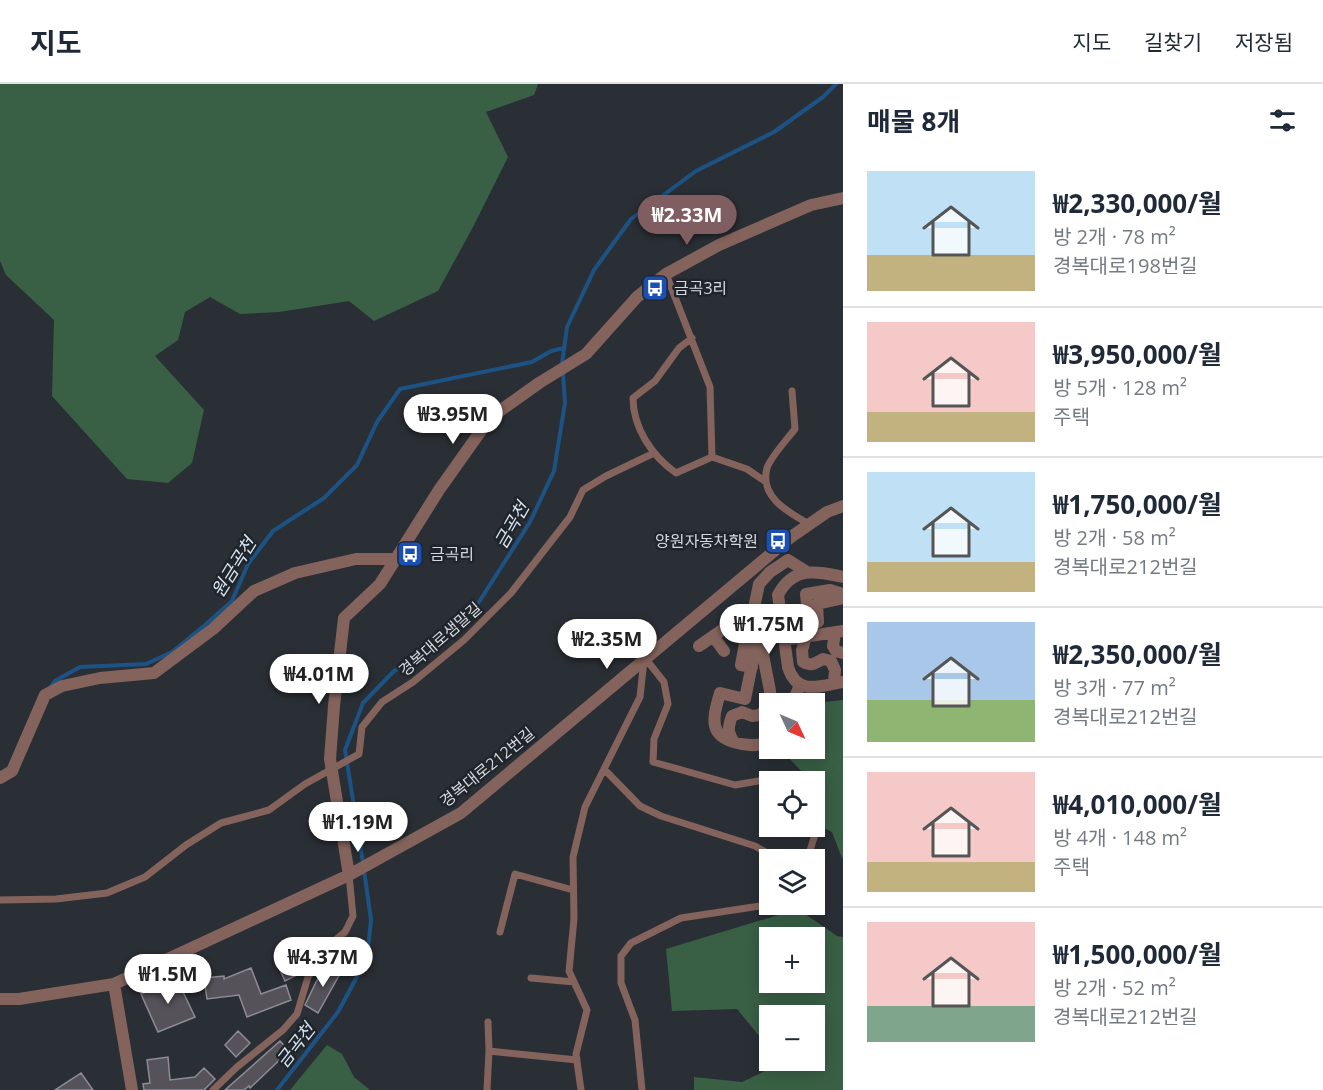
<!DOCTYPE html>
<html lang="ko">
<meta charset="utf-8">
<style>
body{margin:0;font-family:"Open Sans","Noto Sans KR",sans-serif;background:#f6f6f7;color:#1f2937;height:100vh;display:flex;flex-direction:column;font-size:22px;white-space:nowrap}
*{box-sizing:border-box;margin:0}
p{font-size:20px;color:#747a83}
.icon{flex:none;width:33px;height:33px;fill:none;stroke:currentColor;stroke-width:2;stroke-linecap:round;stroke-linejoin:round}
.map{position:relative;flex:1;overflow:hidden}
.drawer{display:flex;flex-direction:column;background:#fff;width:480px}
.drawer>*{flex:none}
.needle{width:39px;rotate:134deg}
.tools{position:absolute;left:759px;top:609px;display:grid;gap:12px}
.tools a{display:grid;place-items:center;width:66px;height:66px;border-radius:0px;background:#fff;box-shadow:0 3px 15px #0003;font-size:30px}
.price{position:absolute;translate:-50% -51px;padding:0 14px;border-radius:21px;background:#fff;color:#222;font-size:20px;line-height:39px;filter:drop-shadow(0 2px 3px #0008)}
.price::after{content:'';position:absolute;left:50%;top:36px;width:18px;height:14px;margin-left:-9px;background:inherit;clip-path:polygon(0 0,100% 0,50% 100%)}
.price.selected{background:#7f5d60;color:#fff}
ul{padding:0;list-style:none}
li{display:flex;align-items:center;gap:18px;height:150px;padding:0 24px}
li+li{border-top:2px solid #e0e1e3}
li span{display:grid;place-items:center;flex:none;width:168px;height:120px;border-radius:0px;color:#555}
li>.icon{margin-inline-start:auto}
span .icon{width:72px;height:72px;fill:#fffc;stroke-width:1}
li b{font-size:26px}
h2{display:flex;justify-content:space-between;align-items:center;height:72px;padding:0 24px;font-size:26px}
header{display:flex;align-items:center;gap:36px;box-sizing:border-box;height:84px;padding:0 30px;background:#fff;border-bottom:2px solid #e0e1e3}
header strong{font-size:28px}
nav{display:flex;gap:33px;margin-inline-start:auto;font-size:21px}
main{display:flex;flex:1;min-height:0}
.map>svg:first-child{display:block}
</style>
<header>
<strong>지도</strong>
<nav><a>지도</a><a>길찾기</a><a>저장됨</a></nav>
</header>
<main>
<div class="map">
<svg width="843" height="1006" viewBox="0 0 843 1006">
<rect width="100%" height="100%" fill="#2a2f35"/>
<path fill="#396045" fill-rule="evenodd" d="M0,0H538L534,11L486,28L508,73L473,143L438,207L374,237L349,217L279,228L240,230L210,213L185,228L178,256L155,272L204,326L192,379L168,399L127,395L52,312L54,236L6,191L0,177Z
M843,616V774H842L832,748L822,743L815,719L814,698L808,697L807,693L787,672L791,665L814,664L816,619Z
M798,825L837,852L843,853V1006H694V993L742,998L771,984L760,953L737,925L672,927L666,865ZM770,854H814V898H770ZM770,932H814V976H770Z
M327,961L342,970L354,993L370,1006H290Z"/>
<g fill="none" stroke-linecap="round" stroke-linejoin="round">
<path stroke="#1d5384" stroke-width="4" d="M562,280L567,243L594,186L631,135L696,87L774,48L823,13L836,0
M50,604L55,597L80,583L146,580L172,568L204,542L232,517L248,480L273,447L324,414L357,381L377,338L400,305L532,278L551,267L564,264
M363,779L345,666L363,619L394,587L451,552L479,518L530,438L554,387L565,319L563,288
M277,1006L338,928L367,874L371,836L364,786"/>
</g>
<path fill="#55525a" stroke="#8e8b94" stroke-width="1.5" d="M285,871L295,892L285,897L275,875Z
M327,880L341,888L318,929L305,921L316,898Z
M251,884L261,910L286,901L291,916L247,933L239,911L207,915L204,894L224,892V895Z
M176,893L195,933L158,948L141,910Z
M238,947L250,959L236,973L225,961Z
M280,957L289,967L250,1004L249,1002L244,1006H225Z
M168,973L170,996L195,993L204,984L215,995L204,1006H144L143,1000L150,999L147,976Z
M81,989L93,1006H55Z"/>
<g fill="none" stroke-linecap="round" stroke-linejoin="round">
<path stroke="#84635c" stroke-width="7" d="M666,190L710,303L712,373L747,385L766,398
M692,254L679,264L655,297L633,314C633,344 652,372 676,389L712,373
M792,307L795,345C788,354 770,374 767,384C759,413 788,428 809,440
M645,574L664,598L668,620L654,655L653,678L735,701L787,692L802,698
M604,685L640,722L661,732L755,762L779,776
M807,776L817,744L814,736
M0,816L56,815L107,809L145,793L186,761L221,739L269,726L305,700L359,670L362,643L382,618L413,598L464,556L511,509L570,433L583,406L606,392L654,369
M500,848L515,790L573,806
M531,894L574,898
M488,938L489,967
M213,1006L237,983L283,946L297,930L308,893L326,864L345,848L353,832L349,791
M487,1006L489,967L577,976
M581,1006L576,970L587,926L569,887L574,835L573,773L585,723L640,613L644,576
M642,1006L635,936L621,899V872L631,859L681,834L760,822L770,817"/>
<path stroke="#84635c" stroke-width="12" d="M843,493C816,487 793,482 778,511L788,583C797,612 819,602 843,598
M781,534L808,531L806,510L830,506L843,510
M782,543L818,538L817,520L843,514
M759,546L745,615L720,609C717,620 711,637 717,647C725,660 759,666 770,656
M835,549L833,562L836,567L843,569
M713,552L724,567
M806,553L802,566L803,578C811,583 815,579 823,575L831,577L835,586L834,599
M784,556L843,547
M699,562L754,524
M752,583L741,581L745,559H756
M770,620V607L754,524L759,500L770,488L788,476L807,488
M792,620L800,601
M734,658C727,648 728,643 732,632L742,628L752,632L760,631L770,621
M0,694L12,687L45,611L62,602L100,594L154,589L213,545L254,507L295,489L356,475H396
M349,791L330,675L334,622L344,534L380,500L439,406L490,334L539,299L586,270L637,213L666,190L719,161L811,121L843,114
M114,900L132,1006
M0,915H19L114,900L349,791L461,729L791,453L827,428L843,422"/>
</g>
<defs>
<g id="bus-square" transform="scale(1.35)"><rect x="-9" y="-9" width="18" height="18" rx="4" fill="#1a4fb4" stroke="#20252b"/><path d="M-5-6H5V4H4V6H2V4H-2V6H-4V4H-5ZM-3.5-4V0h7V-4ZM-3.5 1.2v1.5H-2V1.2ZM2 1.2v1.5H3.5V1.2Z" fill="#fff"/></g>
</defs>
<g fill-rule="evenodd">
<use href="#bus-square" x="655" y="204"/>
<use href="#bus-square" x="778" y="457"/>
<use href="#bus-square" x="410" y="470"/>
</g>
<g text-anchor="middle" dominant-baseline="central" stroke-width="5" stroke-linejoin="round" paint-order="stroke">
<g font-size="16" fill="#d5d8dd" stroke="#20252b" text-anchor="start">
<text x="674" y="204">금곡3리</text>
<text x="758" y="457" text-anchor="end">양원자동차학원</text>
<text x="430" y="470">금곡리</text>
</g>
<g font-size="16" fill="#d5d8dd" stroke="#20252b">
<text transform="translate(440 555) rotate(-41)">경복대로샘말길</text>
<text transform="translate(487 683) rotate(-39)">경복대로212번길</text>
</g>
<g font-size="18" font-style="italic" fill="#d7e5f4" stroke="#20252b">
<text transform="translate(511 441) rotate(-60)">금곡천</text>
<text transform="translate(233 483) rotate(-58)">원금곡천</text>
<text transform="translate(295 961) rotate(-52)">금곡천</text>
</g>
</g>
</svg>
<div class="tools">
<a><svg class="needle" viewBox="-14 -14 28 28"><path d="M0-13l5 13h-10z" fill="#e53935"/><path d="M0 13l5-13h-10z" fill="#747a83"/></svg></a>
<a><svg class="icon" aria-label="locate" viewBox="0 0 24 24"><circle cx="12" cy="12" r="6"/><path d="M12 2v4M12 18v4M2 12h4M18 12h4"/></svg></a>
<a><svg class="icon" aria-label="layers" viewBox="0 0 24 24"><path d="M12 4l9 5-9 5-9-5zM3 14l9 5 9-5"/></svg></a>
<a>+</a>
<a>−</a>
</div>
<b class="price selected" style="left:687px;top:162px">₩2.33M</b>
<b class="price" style="left:453px;top:361px">₩3.95M</b>
<b class="price" style="left:769px;top:571px">₩1.75M</b>
<b class="price" style="left:607px;top:586px">₩2.35M</b>
<b class="price" style="left:319px;top:621px">₩4.01M</b>
<b class="price" style="left:358px;top:769px">₩1.19M</b>
<b class="price" style="left:323px;top:904px">₩4.37M</b>
<b class="price" style="left:168px;top:921px">₩1.5M</b>
</div>
<section class="drawer">
<h2>매물 8개<svg class="icon" aria-label="filters" viewBox="0 0 24 24"><path d="M4 7h16M4 17h16"/><circle cx="9" cy="7" r="2"/><circle cx="15" cy="17" r="2"/></svg></h2>
<ul>
<li><span style="background:linear-gradient(#bfe0f5 70%,#c2b280 0)"><svg class="icon" aria-label="home" viewBox="0 0 24 24"><path d="M3 11l9-7 9 7M6 9v11h12V9"/></svg></span><div><b>₩2,330,000/월</b><p>방 2개 · 78 m²</p><p>경복대로198번길</p></div></li>
<li><span style="background:linear-gradient(#f6c9c9 75%,#c2b280 0)"><svg class="icon" aria-label="home" viewBox="0 0 24 24"><path d="M3 11l9-7 9 7M6 9v11h12V9"/></svg></span><div><b>₩3,950,000/월</b><p>방 5개 · 128 m²</p><p>주택</p></div></li>
<li><span style="background:linear-gradient(#bfe0f5 75%,#c2b280 0)"><svg class="icon" aria-label="home" viewBox="0 0 24 24"><path d="M3 11l9-7 9 7M6 9v11h12V9"/></svg></span><div><b>₩1,750,000/월</b><p>방 2개 · 58 m²</p><p>경복대로212번길</p></div></li>
<li><span style="background:linear-gradient(#a9c7e8 65%,#8fb573 0)"><svg class="icon" aria-label="home" viewBox="0 0 24 24"><path d="M3 11l9-7 9 7M6 9v11h12V9"/></svg></span><div><b>₩2,350,000/월</b><p>방 3개 · 77 m²</p><p>경복대로212번길</p></div></li>
<li><span style="background:linear-gradient(#f6c9c9 75%,#c2b280 0)"><svg class="icon" aria-label="home" viewBox="0 0 24 24"><path d="M3 11l9-7 9 7M6 9v11h12V9"/></svg></span><div><b>₩4,010,000/월</b><p>방 4개 · 148 m²</p><p>주택</p></div></li>
<li><span style="background:linear-gradient(#f6c9c9 70%,#7fa58c 0)"><svg class="icon" aria-label="home" viewBox="0 0 24 24"><path d="M3 11l9-7 9 7M6 9v11h12V9"/></svg></span><div><b>₩1,500,000/월</b><p>방 2개 · 52 m²</p><p>경복대로212번길</p></div></li>
</ul>
</section>
</main>
